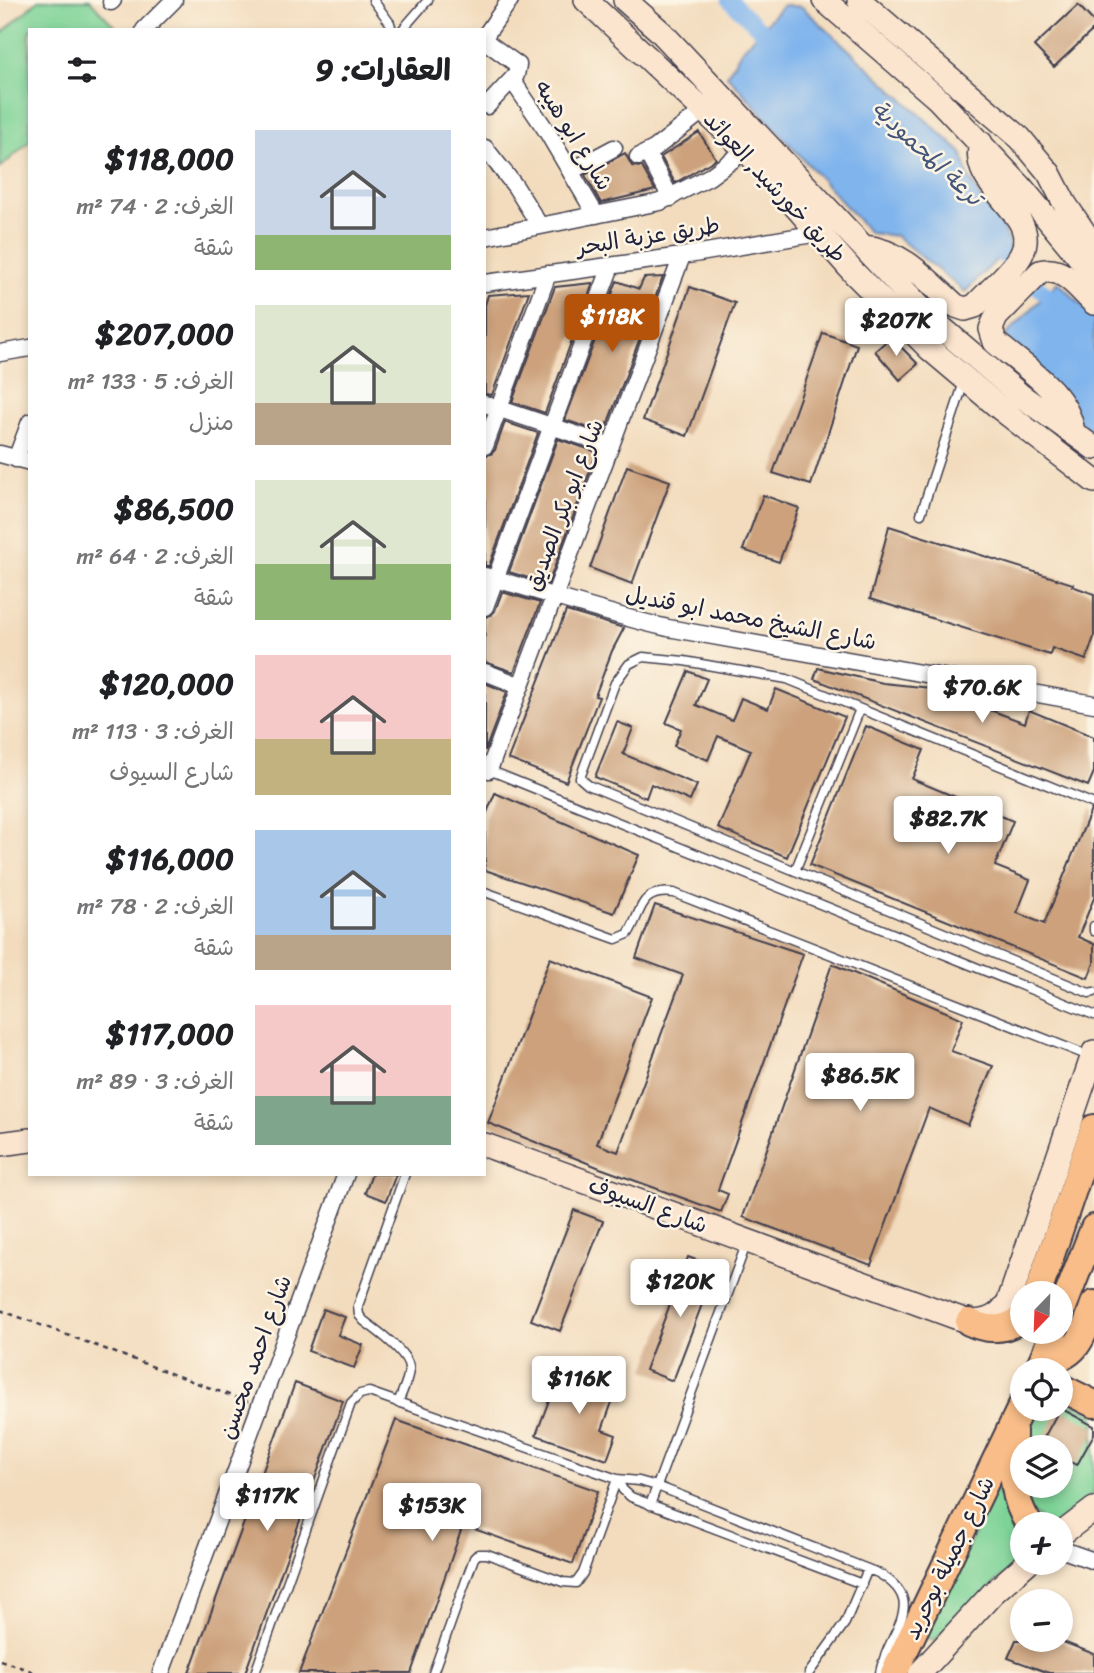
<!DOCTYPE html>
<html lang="ar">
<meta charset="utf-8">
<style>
body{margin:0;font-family:Sriracha,"Playpen Sans Arabic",sans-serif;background:#f2f2f2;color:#202124;direction:rtl;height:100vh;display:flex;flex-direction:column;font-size:26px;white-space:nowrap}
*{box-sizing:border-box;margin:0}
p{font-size:23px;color:#757577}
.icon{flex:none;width:38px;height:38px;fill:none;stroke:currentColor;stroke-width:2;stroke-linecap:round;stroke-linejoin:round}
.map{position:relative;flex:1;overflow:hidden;direction:ltr}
.side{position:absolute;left:28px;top:28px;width:458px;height:1148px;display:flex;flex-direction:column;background:#fff;border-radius:0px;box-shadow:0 4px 10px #0003;direction:rtl}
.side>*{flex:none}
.needle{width:46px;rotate:203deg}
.tools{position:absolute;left:1010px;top:1281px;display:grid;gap:14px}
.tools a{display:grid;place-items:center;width:63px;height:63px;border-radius:50%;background:#fff;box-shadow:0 4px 10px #0003;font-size:35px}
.price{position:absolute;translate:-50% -60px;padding:0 16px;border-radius:7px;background:#fff;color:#222;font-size:23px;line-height:46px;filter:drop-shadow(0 2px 4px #0008)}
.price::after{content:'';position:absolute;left:50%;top:42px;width:21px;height:16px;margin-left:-10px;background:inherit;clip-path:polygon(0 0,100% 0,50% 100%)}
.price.on{background:#b45309;color:#fff}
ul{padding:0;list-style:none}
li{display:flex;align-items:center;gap:21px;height:175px;padding:0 35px}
li span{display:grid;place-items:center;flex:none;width:196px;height:140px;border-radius:0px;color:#555}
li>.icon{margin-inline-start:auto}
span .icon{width:84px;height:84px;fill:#fffc;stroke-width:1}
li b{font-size:30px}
h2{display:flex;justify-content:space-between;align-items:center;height:84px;padding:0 35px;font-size:30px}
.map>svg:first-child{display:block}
</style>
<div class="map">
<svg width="1094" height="1673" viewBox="0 0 1094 1673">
<rect width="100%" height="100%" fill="#fcf5e5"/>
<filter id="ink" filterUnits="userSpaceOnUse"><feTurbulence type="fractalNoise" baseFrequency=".0143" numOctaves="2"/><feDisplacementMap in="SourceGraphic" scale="14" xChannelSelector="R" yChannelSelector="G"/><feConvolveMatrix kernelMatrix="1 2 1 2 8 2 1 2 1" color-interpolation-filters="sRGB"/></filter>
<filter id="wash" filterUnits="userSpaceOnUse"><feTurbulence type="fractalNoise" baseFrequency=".00686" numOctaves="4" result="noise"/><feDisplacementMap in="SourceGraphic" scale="28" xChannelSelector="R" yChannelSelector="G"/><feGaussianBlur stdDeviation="1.57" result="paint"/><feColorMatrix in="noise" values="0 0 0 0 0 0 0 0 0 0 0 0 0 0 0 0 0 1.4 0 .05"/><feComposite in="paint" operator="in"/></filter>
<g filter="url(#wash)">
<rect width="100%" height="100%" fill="#f3dcbd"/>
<path fill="#7dd397" stroke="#507a69" stroke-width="2" d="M38,0H90L118,30H30V141L0,168V35Z
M1061,1396L1094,1414V1493L1055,1524H1046L1029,1510L1024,1486H1060V1447H1022L1023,1437L1036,1409H1060Z
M1003,1474L1004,1500L1007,1513L1022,1532V1558L934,1641L925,1637Z"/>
<path fill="#7fb4ed" stroke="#506b94" stroke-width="2" d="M783,5L802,7L962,153L968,175L982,202L999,221L1010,246L965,292L896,236L870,233L727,75L741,51Z
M1058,282L1094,317V437L1082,429L1005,336Z"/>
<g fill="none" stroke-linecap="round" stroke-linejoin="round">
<path stroke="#7fb4ed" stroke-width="16" d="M729,0L776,44
M987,240L1061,308"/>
</g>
<g id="blocks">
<path fill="#cca17c" d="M1078,5L1094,22V29L1054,67L1034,46Z
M699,132L716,159L675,183L661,157Z
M625,153L632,166L642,167L655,190L601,203L585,175Z
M663,277L604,433L565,420L617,281L639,289L644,278Z
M593,283L545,413L512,402L555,287Z
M690,287L735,303L687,436L643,420Z
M529,292L492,395L485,394V305L488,295Z
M823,333L857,345L811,485L773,473Z
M891,337L918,364L900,380L875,351Z
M505,422L538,433L489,566H485V456L491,454L495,450Z
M558,439L597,452L548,584L509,572Z
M627,466L670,481L632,584L590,568Z
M763,495L799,508L779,562L743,550Z
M889,526L1073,584L1072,586L1094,594V637L1086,660L1052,648L1050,655L870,599Z
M502,592L540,603L514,672L485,662V617L491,615L495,611Z
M566,611L624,628L612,651L595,696L599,697L566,782L508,759Z
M818,668L883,683L931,688L1025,723L1029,710L1094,737V772L1088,786L814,679Z
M688,671L707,679L696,705L732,720L741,698L768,709L776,689L845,717L787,857L718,828L751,750L718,736L708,760L674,746L681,729L666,723Z
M485,683L507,692L485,751Z
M617,722L633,728L623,754L697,785L690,801L651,784L646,798L595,777Z
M866,726L924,750L912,779L1013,821L995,866L1030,880L1017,913L1044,924L1091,810H1094V898L1078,937L1094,944V963L1088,978L810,865Z
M495,793L639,855L614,913L485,870V817Z
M655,905L803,954L718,1190L728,1194L721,1212L600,1168L488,1123L550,958L652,997L597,1144L618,1152L683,975L636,958Z
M832,964L963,1019L951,1051L993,1066L968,1125L929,1108L871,1265L743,1217Z
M372,1174H396L386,1201L365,1193Z
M574,1210L603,1221L560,1331L531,1320Z
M688,1257L716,1267L673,1381L645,1370Z
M323,1309L345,1317L338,1335L363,1345L354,1368L308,1351Z
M560,1371L616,1391L602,1430L616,1435L607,1460L536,1435Z
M295,1383L343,1401L245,1673H189Z
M1060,1408L1094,1426V1434L1077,1465L1060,1458V1447H1039Z
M396,1420L598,1491L573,1564L463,1525L411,1673H299Z
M1016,1640H1058L1094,1654V1673H1049L1008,1658Z"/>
</g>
</g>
<g filter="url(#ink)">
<use href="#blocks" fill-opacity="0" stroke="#413e4e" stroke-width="2"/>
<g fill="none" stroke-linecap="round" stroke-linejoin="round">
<g stroke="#413e4e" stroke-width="11">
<path id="lane" d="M373,0L390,23L392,30
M402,30L428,0
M921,514L964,382
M489,770L1094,1015
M1094,804L787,679L684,661L643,657L629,664L615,683L580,778L588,785L1089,993L1094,992
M795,871L860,709
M485,892L616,939L628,934C643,911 638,889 674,893L1089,1056
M1094,926V931
M398,1403C402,1392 408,1381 409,1370C411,1354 376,1330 364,1321L359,1315L358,1306L405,1174
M617,1479L623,1490L631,1497L862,1584
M650,1505L747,1242
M255,1673L351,1403L360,1394L369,1392L617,1479L639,1481L657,1486L878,1573C931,1603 887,1631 880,1673
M433,1673L474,1558L478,1554H487L563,1582L576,1583L583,1573L617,1479
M809,1673L845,1623L868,1569"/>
</g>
<g stroke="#413e4e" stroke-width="19">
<path id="street" d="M111,2L113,0
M144,30L174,0
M485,36L510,0
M485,41L518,65L516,75L487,106
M512,80L546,130L596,215
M485,148L515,186L540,226
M647,153L671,198
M638,157L654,149L704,110
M571,171L614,148
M485,237L660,202L709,177L746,150
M485,283L682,256L819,233
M0,353L30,348
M485,404L611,446
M485,446L548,274
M0,454L30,462
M16,459L30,422
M485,576C546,593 606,614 668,628L1094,704
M485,607L611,266
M485,672L521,686
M485,769L489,770L682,256
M1060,1549L1094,1561
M161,1673L346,1174"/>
</g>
<g stroke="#413e4e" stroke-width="26">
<path id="secondary" d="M586,0L746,150L854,273L930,349L1001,409L1094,481
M625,0L661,32L930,318L1020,395L1094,448
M824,0L938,99L1022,188L1094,275
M859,0L1020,138L1049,173L1065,204L1094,247
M864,247C902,250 929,282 956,306L965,309L975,306C986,293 1016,268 1022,253C1041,212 968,189 981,143
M1073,433C1068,392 1024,367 995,342L991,329L996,317L1040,272C1063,265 1079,289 1094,303
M0,1144L30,1140
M485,1145L969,1322C988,1322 999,1317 1009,1301L1094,1052
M1060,1535L1094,1509
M920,1673L993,1593L1027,1563"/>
</g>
<g stroke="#413e4e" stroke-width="30">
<path id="primary" d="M1038,1293L1094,1128
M1060,1315L1094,1228
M969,1322C988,1331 1005,1331 1022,1318
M1042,1362C1079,1358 1083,1335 1094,1304
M1038,1370L1054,1332
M1060,1387L1094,1404
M1013,1431C1013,1464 1010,1496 1029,1524
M894,1673L1022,1405"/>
</g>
<path stroke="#413e4e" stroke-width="2.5" stroke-dasharray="5 5" stroke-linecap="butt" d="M0,1310L248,1402
M0,1660L37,1673"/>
<use href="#lane" stroke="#fff" stroke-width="8"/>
<use href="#street" stroke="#fff" stroke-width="16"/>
<use href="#secondary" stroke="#fce5cf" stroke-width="23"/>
<use href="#primary" stroke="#f8bd88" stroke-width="26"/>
</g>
</g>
<g text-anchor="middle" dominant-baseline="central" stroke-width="5" stroke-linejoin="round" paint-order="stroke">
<g font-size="23" fill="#22223b" stroke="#fcf5e5">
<text transform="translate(574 135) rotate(58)">شارع ابو هيبه</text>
<text transform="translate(775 187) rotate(47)">طريق خورشيد, العوائد</text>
<text transform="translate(648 236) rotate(-9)">طريق عزبة البحر</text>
<text transform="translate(564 505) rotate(-69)">شارع ابو بكر الصديق</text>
<text transform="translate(751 618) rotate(11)">شارع الشيخ محمد ابو قنديل</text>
<text transform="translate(648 1205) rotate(20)">شارع السيوف</text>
<text transform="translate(255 1357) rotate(-70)">شارع احمد محسن</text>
<text transform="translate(949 1558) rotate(-64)">شارع جميلة بوحريد</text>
</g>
<g font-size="24" font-style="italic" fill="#435579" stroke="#fcf5e5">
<text transform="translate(927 153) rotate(43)">ترعة المحمودية</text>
</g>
</g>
</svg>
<div class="tools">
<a><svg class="needle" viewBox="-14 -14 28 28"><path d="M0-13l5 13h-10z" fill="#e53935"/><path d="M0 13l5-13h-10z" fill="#757577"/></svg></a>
<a><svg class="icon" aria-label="locate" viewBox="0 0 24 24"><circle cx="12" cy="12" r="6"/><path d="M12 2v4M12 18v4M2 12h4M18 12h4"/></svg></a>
<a><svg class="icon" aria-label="layers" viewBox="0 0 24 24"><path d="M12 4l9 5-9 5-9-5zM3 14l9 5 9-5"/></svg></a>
<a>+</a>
<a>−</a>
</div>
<b class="price on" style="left:612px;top:354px">$118K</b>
<b class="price" style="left:896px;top:358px">$207K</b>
<b class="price" style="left:982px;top:725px">$70.6K</b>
<b class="price" style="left:948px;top:856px">$82.7K</b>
<b class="price" style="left:860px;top:1113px">$86.5K</b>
<b class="price" style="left:680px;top:1319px">$120K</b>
<b class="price" style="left:579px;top:1416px">$116K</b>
<b class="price" style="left:267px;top:1533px">$117K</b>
<b class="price" style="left:432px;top:1543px">$153K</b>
<section class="side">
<h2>العقارات: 9<svg class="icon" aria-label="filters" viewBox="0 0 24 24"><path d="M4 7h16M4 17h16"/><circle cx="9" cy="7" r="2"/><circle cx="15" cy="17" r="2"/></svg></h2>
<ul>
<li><span style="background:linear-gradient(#c9d6e8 75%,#8fb573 0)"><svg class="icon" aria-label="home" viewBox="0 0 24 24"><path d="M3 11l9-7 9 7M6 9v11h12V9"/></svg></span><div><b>$118,000</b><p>الغرف: 2 · 74 m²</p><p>شقة</p></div></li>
<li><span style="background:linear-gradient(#dfe7d0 70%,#b9a48a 0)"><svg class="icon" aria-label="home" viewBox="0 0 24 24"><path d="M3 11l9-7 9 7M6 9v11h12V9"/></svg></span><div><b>$207,000</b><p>الغرف: 5 · 133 m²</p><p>منزل</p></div></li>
<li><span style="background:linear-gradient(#dfe7d0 60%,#8fb573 0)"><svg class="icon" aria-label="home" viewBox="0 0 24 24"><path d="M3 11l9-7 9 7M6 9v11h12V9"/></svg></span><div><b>$86,500</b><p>الغرف: 2 · 64 m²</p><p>شقة</p></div></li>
<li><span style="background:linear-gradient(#f6c9c9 60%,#c2b280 0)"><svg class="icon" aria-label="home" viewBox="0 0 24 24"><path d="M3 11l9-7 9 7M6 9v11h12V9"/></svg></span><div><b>$120,000</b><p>الغرف: 3 · 113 m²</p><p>شارع السيوف</p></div></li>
<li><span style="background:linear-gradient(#a9c7e8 75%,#b9a48a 0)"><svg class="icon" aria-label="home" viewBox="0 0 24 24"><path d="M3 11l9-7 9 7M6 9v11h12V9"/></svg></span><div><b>$116,000</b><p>الغرف: 2 · 78 m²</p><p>شقة</p></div></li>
<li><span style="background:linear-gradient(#f6c9c9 65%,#7fa58c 0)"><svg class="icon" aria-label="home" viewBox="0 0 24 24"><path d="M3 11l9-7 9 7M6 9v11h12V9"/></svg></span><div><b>$117,000</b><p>الغرف: 3 · 89 m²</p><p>شقة</p></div></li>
</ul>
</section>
</div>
